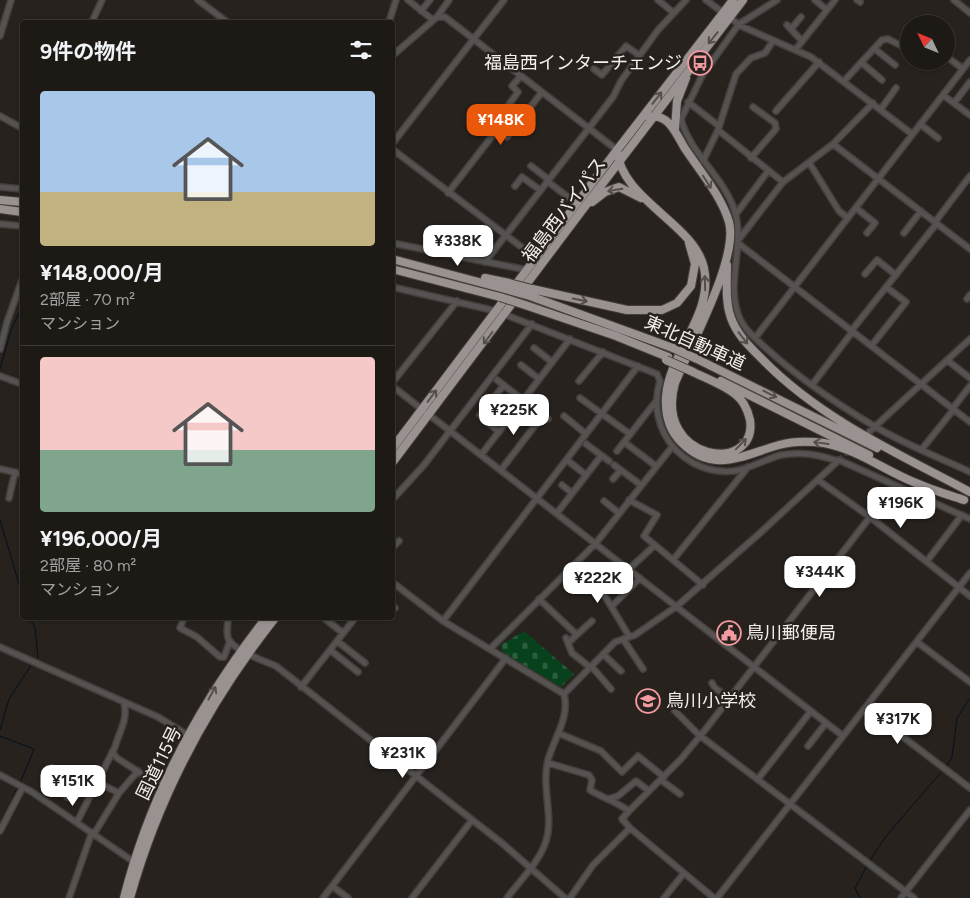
<!DOCTYPE html>
<html lang="ja">
<meta charset="utf-8">
<style>
body{margin:0;font-family:Figtree,"Noto Sans JP",sans-serif;background:#2a2723;color:#f1f3f6;height:100vh;display:flex;flex-direction:column;font-size:19px;white-space:nowrap}
*{box-sizing:border-box;margin:0}
p{font-size:16px;color:#a0a1a1}
.icon{flex:none;width:28px;height:28px;fill:none;stroke:currentColor;stroke-width:2;stroke-linecap:round;stroke-linejoin:round}
.map{position:relative;flex:1;overflow:hidden}
.details{position:absolute;left:20px;top:20px;width:375px;height:600px;display:flex;flex-direction:column;background:#1d1a16;border-radius:5px;box-shadow:0 1px 4px #0004,0 0 0 1px #3b3835}
.details>*{flex:none}
.needle{width:32px;rotate:313deg}
.buttons{position:absolute;left:900px;top:15px;display:grid;gap:10px}
.buttons a{display:grid;place-items:center;width:55px;height:55px;border-radius:50%;background:#1d1a16;box-shadow:0 1px 4px #0004,0 0 0 1px #3b3835;font-size:25px}
.price{position:absolute;translate:-50% -42px;padding:0 11px;border-radius:10px;background:#fff;color:#222;font-size:16px;line-height:32px;filter:drop-shadow(0 1px 2px #0008)}
.price::after{content:'';position:absolute;left:50%;top:30px;width:15px;height:11px;margin-left:-8px;background:inherit;clip-path:polygon(0 0,100% 0,50% 100%)}
.price.active{background:#ea580c;color:#fff}
ul{padding:0;list-style:none}
li{display:grid;align-content:center;gap:10px;height:265px;padding:0 20px}
li+li{border-top:1px solid #3b3835}
li span{display:grid;place-items:center;height:155px;border-radius:5px;color:#555}
li>.icon{margin-inline-start:auto}
span .icon{width:90px;height:90px;fill:#fffc;stroke-width:1}
li b{font-size:21px}
h2{display:flex;justify-content:space-between;align-items:center;height:60px;padding:0 20px;font-size:21px}
.map>svg:first-child{display:block}
</style>
<div class="map">
<svg width="970" height="898" viewBox="0 0 970 898">
<defs>
<pattern id="cemetery-stones" width="16" height="16" patternUnits="userSpaceOnUse" patternTransform="scale(1.25)"><rect width="16" height="16" fill="#07421c"/><path d="M2 7V4a2 2 0 0 1 4 0v3zM10 15v-3a2 2 0 0 1 4 0v3z" fill="#2c5e3d"/></pattern>
</defs>
<rect width="100%" height="100%" fill="#27221e"/>
<path fill="url(#cemetery-stones)" d="M524,631L574,674L561,687L502,652L501,645Z"/>
<g fill="none" stroke-linecap="round" stroke-linejoin="round">
<path stroke="#02101f" stroke-width="1" d="M97,22L105,0
M0,369L11,330L22,307
M0,520L22,594
M30,618L35,628L38,657L35,661
M0,730L9,699L32,664
M0,736L34,749L20,783
M946,767L952,757L957,718L970,698
M8,810L18,786
M869,862L886,836L943,770
M860,898L855,888L867,866"/>
<path stroke="#46413d" stroke-width="5" stroke-dasharray="5 2.5" stroke-linecap="butt" d="M839,460L861,439"/>
<g stroke="#443f3b" stroke-width="8">
<path id="minor" d="M198,0L227,22
M408,0L433,20
M658,0L674,13
M706,0L741,26L811,57L912,134
M777,0L739,24L703,74L681,119C690,154 723,176 734,209C746,244 726,280 738,314C743,329 756,339 767,349C799,378 837,404 874,426C904,444 938,457 970,472
M815,0L827,10
M857,0L860,2
M954,0L970,13
M421,11L430,0
M437,17H445L617,150
M92,22L102,0
M389,22L396,0
M787,25L802,41
M791,29L801,17
M0,36L11,0
M796,49L835,0
M875,49L895,65
M392,56L437,17L449,0
M946,56L963,69
M862,63L882,80
M594,69L602,75L626,46L639,55
M844,81L882,40L888,39L900,45
M943,95L970,115
M688,102L719,126
M954,103L970,82
M881,109L896,88
M776,111L819,62
M0,116L22,128
M519,121L505,110L518,92L512,86L521,76
M920,124L938,138
M718,130L783,182
M392,144L504,0
M833,144L970,249
M392,149L536,258
M751,158L776,129L775,123L753,107
M703,161L718,130L736,74L751,58L765,53L773,41
M810,164L839,211L848,218
M531,166L548,179
M547,181L577,204
M515,186L522,177L540,190
M0,187L22,189
M448,193L493,135L496,133L507,137L542,92
M856,208L875,223L867,233
M736,214L768,171
M935,222L970,176
M0,224L22,226
M904,233L921,211
M739,239L783,182L833,144L873,103
M392,243L527,270
M739,244L970,422
M485,262L613,97L621,81L658,30L686,0
M865,274L877,260L896,275
M392,287L496,311L657,374L660,381C654,400 656,416 664,433C677,459 705,474 734,471C750,469 765,459 781,455C801,451 819,455 838,461
M967,299L970,295
M852,330L937,223
M755,338L970,60
M872,345L906,302L886,287
M534,348L552,362
M0,349L7,322L22,280
M947,360L970,378
M521,365L539,379
M0,376L22,384
M497,380L548,419
M579,381L603,352
M392,383L457,301
M812,385L853,331
M392,386L843,736
M580,398L630,434
M953,408L970,386
M564,416L586,434
M499,432L480,415L504,385
M869,432L970,339
M624,442L656,466
M586,444L609,461
M922,449L954,409
M617,451L657,400
M481,455L570,339
M567,460L586,475
M614,465L641,485
M0,469L22,474
M501,470L543,415
M613,479L621,470
M818,480L870,517L970,596
M562,485L572,493
M9,498L15,472
M392,500L424,465L532,324
M629,500L657,515L644,536L703,585
M604,501L619,513
M557,513L601,456
M392,548L399,541
M673,560L748,467
M927,561L962,515
M629,569L655,545
M561,578L603,593L629,636
M392,582L443,621L564,694C570,718 554,738 548,760C541,787 554,816 546,841C539,863 520,880 507,898
M577,586L586,576
M539,599L576,634
M392,605L395,608
M612,606L640,578
M184,618L180,628L197,637L220,657H224L230,641
M228,618C228,624 226,632 228,638C232,650 264,661 276,666L503,844L565,898
M324,618L343,633
M443,621L638,366
M566,638L572,653L591,668
M623,639L643,669
M337,641L365,663
M569,642L592,621
M917,642L970,682
M0,647L158,717L189,736
M491,648L596,543L672,447
M330,650L358,672
M603,654L621,671
M592,667L611,689
M712,683L715,688L729,698
M301,687L355,618
M564,694L615,642L635,635L677,606L760,533L839,460L970,519
M865,708L970,788
M675,711L699,735L914,898
M558,733L601,751L622,772L638,756L664,777
M808,746L826,723
M112,752L117,758L165,789
M548,763L589,775L592,780L590,790C603,798 617,802 629,811L681,759L705,730L870,517
M52,768L91,779L119,793
M0,775L32,792L134,862
M758,779L811,711
M661,780L680,794
M67,797L80,778
M608,799L618,796L636,781L649,791
M629,811L622,819L630,828L714,898
M77,822L115,747C120,729 128,721 124,702
M0,831L23,787
M94,834L119,793L138,771
M332,886L348,898
M69,898L92,832
M323,898L506,658
M412,898L472,820
M570,898L593,865L630,828
M664,898L684,873
M717,898L970,573
M901,898L970,810"/>
</g>
<g stroke="#443f3b" stroke-width="10">
<path id="highway" d="M649,117C669,113 676,134 684,147C699,170 721,195 729,222C739,258 690,346 675,383C653,462 758,475 750,420C748,411 743,400 735,394C722,384 705,378 691,371
M675,129L677,101L686,78
M617,150C621,200 694,223 704,268C714,315 669,352 666,397C665,414 669,430 681,442C713,475 743,455 779,445C793,441 809,441 824,443C858,449 888,473 921,485C935,491 949,495 964,500
M0,200L22,202
M592,202L605,192L619,187L641,198
M0,209L22,212
M392,259L505,289
M727,265C727,281 725,302 731,318C737,335 750,347 763,360C821,419 897,453 970,492
M392,269L500,297
M485,278L509,283
M532,289L627,310H662L677,303L691,286L695,264L689,243
M530,296L673,348
M525,305L616,336L668,357
M695,358L877,448
M721,381L869,455
M392,449L617,150L733,0
M392,463L583,209L743,0
M124,898C150,795 201,701 266,618
M130,898C159,794 209,702 275,618"/>
</g>
<use href="#minor" stroke="#555251" stroke-width="5"/>
<use href="#highway" stroke="#9a9291" stroke-width="8"/>
<g stroke="#443f3b" stroke-width="10" stroke-linecap="butt">
<path id="highway-bridge" d="M509,283L532,289
M505,289L530,296
M500,297L525,305
M673,348L695,358
M666,360L691,371"/>
</g>
<use href="#highway-bridge" stroke="#9a9291" stroke-width="8"/>
</g>
<defs><path id="oneway-shaft" d="M-6 0H5M1.5-3L5.5 0L1.5 3" fill="none" stroke-width="1.6" stroke-linecap="round" stroke-linejoin="round" transform="scale(1.25)"/></defs>
<g stroke="#554f4c">
<use href="#oneway-shaft" transform="translate(713 38) rotate(129)"/>
<use href="#oneway-shaft" transform="translate(657 98) rotate(-52)"/>
<use href="#oneway-shaft" transform="translate(707 182) rotate(57)"/>
<use href="#oneway-shaft" transform="translate(615 190) rotate(171)"/>
<use href="#oneway-shaft" transform="translate(705 283) rotate(-91)"/>
<use href="#oneway-shaft" transform="translate(580 300) rotate(12)"/>
<use href="#oneway-shaft" transform="translate(488 338) rotate(127)"/>
<use href="#oneway-shaft" transform="translate(743 338) rotate(52)"/>
<use href="#oneway-shaft" transform="translate(770 394) rotate(27)"/>
<use href="#oneway-shaft" transform="translate(432 396) rotate(-53)"/>
<use href="#oneway-shaft" transform="translate(821 443) rotate(-172)"/>
<use href="#oneway-shaft" transform="translate(741 444) rotate(-46)"/>
<use href="#oneway-shaft" transform="translate(212 693) rotate(-61)"/>
</g>
<defs>
<g id="bus-ring" transform="scale(1.25)"><circle r="9.5" fill="#27221e" stroke="#f49aa1" stroke-width="1.5"/><path d="M-5-6H5V4H4V6H2V4H-2V6H-4V4H-5ZM-3.5-4V0h7V-4ZM-3.5 1.2v1.5H-2V1.2ZM2 1.2v1.5H3.5V1.2Z" fill="#f49aa1"/></g>
<g id="civic-ring" transform="scale(1.25)"><circle r="9.5" fill="#27221e" stroke="#f49aa1" stroke-width="1.5"/><path d="M-.6-6.5H3V-4.5H.6V-3L4-1V1h2V6H-6V1h2V-1L-.6-3ZM-1.2 2.5V6h2.4V2.5Z" fill="#f49aa1"/></g>
<g id="school-ring" transform="scale(1.25)"><circle r="9.5" fill="#27221e" stroke="#f49aa1" stroke-width="1.5"/><path d="M0-5L7-2L0 1L-7-2ZM-4 1L0 2.5L4 1V4Q0 6-4 4Z" fill="#f49aa1"/></g>
</defs>
<g fill-rule="evenodd">
<use href="#bus-ring" x="700" y="63"/>
<use href="#civic-ring" x="729" y="633"/>
<use href="#school-ring" x="648" y="701"/>
</g>
<g text-anchor="middle" dominant-baseline="central" stroke-width="5" stroke-linejoin="round" paint-order="stroke">
<g font-size="18" fill="#f3efed" stroke="#27221e" text-anchor="start">
<text x="682" y="63" text-anchor="end">福島西インターチェンジ</text>
<text x="746" y="633">鳥川郵便局</text>
<text x="666" y="701">鳥川小学校</text>
</g>
<g font-size="18" fill="#f3efed" stroke="#27221e">
<text transform="translate(564 210) rotate(-53)">福島西バイパス</text>
<text transform="translate(695 343) rotate(24)">東北自動車道</text>
<text transform="translate(159 763) rotate(-64)">国道115号</text>
</g>
</g>
</svg>
<div class="buttons">
<a><svg class="needle" viewBox="-14 -14 28 28"><path d="M0-13l5 13h-10z" fill="#e53935"/><path d="M0 13l5-13h-10z" fill="#a0a1a1"/></svg></a>
</div>
<b class="price active" style="left:501px;top:146px">¥148K</b>
<b class="price" style="left:458px;top:267px">¥338K</b>
<b class="price" style="left:514px;top:436px">¥225K</b>
<b class="price" style="left:901px;top:529px">¥196K</b>
<b class="price" style="left:820px;top:598px">¥344K</b>
<b class="price" style="left:598px;top:604px">¥222K</b>
<b class="price" style="left:898px;top:745px">¥317K</b>
<b class="price" style="left:403px;top:779px">¥231K</b>
<b class="price" style="left:73px;top:807px">¥151K</b>
<section class="details">
<h2>9件の物件<svg class="icon" aria-label="filters" viewBox="0 0 24 24"><path d="M4 7h16M4 17h16"/><circle cx="9" cy="7" r="2"/><circle cx="15" cy="17" r="2"/></svg></h2>
<ul>
<li><span style="background:linear-gradient(#a9c7e8 65%,#c2b280 0)"><svg class="icon" aria-label="home" viewBox="0 0 24 24"><path d="M3 11l9-7 9 7M6 9v11h12V9"/></svg></span><div><b>¥148,000/月</b><p>2部屋 · 70 m²</p><p>マンション</p></div></li>
<li><span style="background:linear-gradient(#f6c9c9 60%,#7fa58c 0)"><svg class="icon" aria-label="home" viewBox="0 0 24 24"><path d="M3 11l9-7 9 7M6 9v11h12V9"/></svg></span><div><b>¥196,000/月</b><p>2部屋 · 80 m²</p><p>マンション</p></div></li>
</ul>
</section>
</div>
